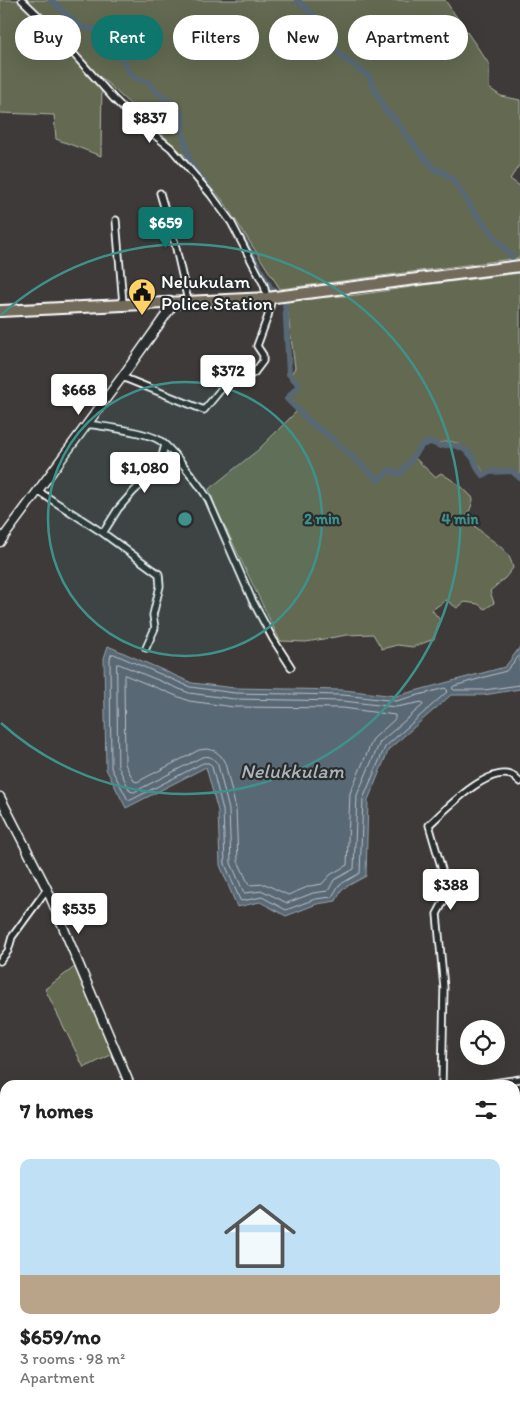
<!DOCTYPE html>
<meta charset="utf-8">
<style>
body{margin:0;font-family:Itim,sans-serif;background:#f2f2f2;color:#222;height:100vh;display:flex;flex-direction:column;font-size:19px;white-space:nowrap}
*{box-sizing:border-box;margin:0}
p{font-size:16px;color:#767676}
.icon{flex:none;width:28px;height:28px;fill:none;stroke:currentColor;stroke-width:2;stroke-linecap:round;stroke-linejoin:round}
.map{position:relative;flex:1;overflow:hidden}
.drawer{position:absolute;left:0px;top:1080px;width:520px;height:335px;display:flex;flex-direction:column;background:#fff;border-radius:15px 15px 0 0;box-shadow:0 5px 20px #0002}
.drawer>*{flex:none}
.top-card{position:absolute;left:15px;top:15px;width:490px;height:45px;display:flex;gap:10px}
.fabs{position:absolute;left:460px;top:1020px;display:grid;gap:10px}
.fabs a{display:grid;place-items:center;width:45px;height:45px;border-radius:50%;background:#fff;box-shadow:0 5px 20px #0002;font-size:25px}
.price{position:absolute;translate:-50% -42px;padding:0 11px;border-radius:5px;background:#fff;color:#222;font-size:16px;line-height:32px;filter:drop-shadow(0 1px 2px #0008)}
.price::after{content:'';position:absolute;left:50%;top:30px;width:15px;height:11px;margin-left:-8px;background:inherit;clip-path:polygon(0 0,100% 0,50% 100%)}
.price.selected{background:#0f766e;color:#fff}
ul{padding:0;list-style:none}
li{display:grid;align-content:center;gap:10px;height:265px;padding:0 20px}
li+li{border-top:1px solid #e0e0e0}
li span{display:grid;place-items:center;height:155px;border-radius:10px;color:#555}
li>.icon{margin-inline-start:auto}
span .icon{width:90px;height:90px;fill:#fffc;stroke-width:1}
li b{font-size:21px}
h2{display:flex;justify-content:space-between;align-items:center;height:60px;padding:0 20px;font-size:21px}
.pill{padding:0 18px;border-radius:22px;background:#fff;box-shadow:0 5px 20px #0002;font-size:18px;line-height:45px}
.pill.selected{background:#0f766e;color:#fff}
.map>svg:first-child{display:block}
</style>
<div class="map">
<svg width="520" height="1415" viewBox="0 0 520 1415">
<rect width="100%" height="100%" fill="#3d3a39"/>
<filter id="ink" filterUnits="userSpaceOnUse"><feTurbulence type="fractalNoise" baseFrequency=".02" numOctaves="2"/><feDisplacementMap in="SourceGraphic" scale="10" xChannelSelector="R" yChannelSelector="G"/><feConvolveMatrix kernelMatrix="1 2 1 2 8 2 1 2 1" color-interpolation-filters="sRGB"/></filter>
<g filter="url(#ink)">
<path fill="#646b51" stroke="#b2b5a8" d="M0,0H445L489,64V88L501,96L520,100V164L510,179L520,186V258L280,289L224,202L185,156L102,78L101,156L56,139L54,115L0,113Z
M520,273V476L511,469L493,470L484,473C476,460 464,439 446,442C438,443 430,444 422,444L413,456L435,477L441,473L461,486L473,498C473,506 468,511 467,519C473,524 479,530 485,535C498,545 510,551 513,568L505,578L490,591L494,603L485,609L478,604L465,602L457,608L446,600L432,610L440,620L434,639L413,647L397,645L382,649L373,634L347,635L306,642L280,641L216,508L209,489L258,450L295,413L298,408L290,398L300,384L291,374L295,368L286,300L357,295L425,285Z
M76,966L115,1053L84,1068L45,989Z"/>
<path fill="#596774" stroke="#9ba4ac" d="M108,646L192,683L235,688L344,690L396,696L505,667L520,647V689L484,695H451L389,749L368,800L366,876L342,889L336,901L317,904L286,916L260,902L237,907L220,865L218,811L206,767L126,808L106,769L104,658Z"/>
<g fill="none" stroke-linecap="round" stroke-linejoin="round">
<path stroke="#bdc2c7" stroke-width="1" d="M114,654L190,687L235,693L343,695L396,701L445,688L448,691L385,747L363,799L360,873L339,885L332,897L315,899L286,910L262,897L242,901L240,900L225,864L223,810L212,767L209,763H203L131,800H128L111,768L110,659L111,655Z
M520,655L506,671L454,686L452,688L454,690H484L520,685
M117,664H119L189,693L234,699L343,701L396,707L422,702L423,705L380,742L357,795L354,869L334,880L328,891L313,893L287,903L263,891L244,893L231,863L229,810L218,765C214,758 209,755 202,757L134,792L130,791L118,766Z
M125,675L189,701L234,707L343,708L395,715V719L373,739L350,793L347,865L330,875L322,884L310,886L288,895L265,884L249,885L238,861L236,809L225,763L221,756L215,751L207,749L199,750L137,782L134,781L125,764L124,677Z"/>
<path stroke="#596774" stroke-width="6" d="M51,0L78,25L85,28L112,33L113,43L132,76L150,83L153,88L177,108L183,117L182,132L191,164L232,219
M297,0L317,18L325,34L338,52L346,60L370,77V80L385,110L395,119L408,138L436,171H442L454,181L474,212L512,257
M242,237L270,287L285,302L289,374L299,385L287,399L313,425L324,432L352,456L378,480L390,470L399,474L402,472L422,445L431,442L440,446C452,443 465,446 473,458C477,464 477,471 483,475L490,472L512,471L520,478"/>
<g stroke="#fff" stroke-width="9">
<path id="street" d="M22,0L47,24L114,99L133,118L171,148L211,195L231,222L264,285L267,298
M160,193L175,244L188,301
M116,220L123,304
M122,377L204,410L227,382L241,379L254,373L263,361V355L257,346L268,316L272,297
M87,424C106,427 143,431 159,440C171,447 201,487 208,499L252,600L273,639L291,667
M38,491L103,533L159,574L160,586L153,615L155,628L146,648
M103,533L118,509L133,492L159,467L165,445
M0,961L8,951L12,937L47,889
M442,1085L444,988L437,914L445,899L447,887L429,825C446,809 486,767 511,775C514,776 517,780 520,782
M481,1085L520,1079
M0,1104H5
M0,1317L5,1330
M0,1334H5
M515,1336H520
M72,1410L73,1415
M494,1410L495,1415
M400,1415L427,1410"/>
</g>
<g stroke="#fff" stroke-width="11">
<path id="secondary" d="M0,542L122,377L175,302
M0,797L47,889L130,1085
M281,1410L284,1415"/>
</g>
<g stroke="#fff" stroke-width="14">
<path id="highway" d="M0,311L267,298L520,266"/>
</g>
<use href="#street" stroke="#2a2d2e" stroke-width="5.5"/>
<use href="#secondary" stroke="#2a2d2e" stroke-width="8"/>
<use href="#highway" stroke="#726b5a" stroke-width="10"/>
</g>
</g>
<circle cx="185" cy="519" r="137" fill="#3f918b" fill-opacity=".12"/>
<g fill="none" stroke="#3f918b" stroke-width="2.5">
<circle cx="185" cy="519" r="137"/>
<path d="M1 315A275 275 0 1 1 1 723"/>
</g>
<defs>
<g id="civic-pin" transform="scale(1.4375)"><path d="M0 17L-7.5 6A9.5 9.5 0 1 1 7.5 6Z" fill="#ffd166" stroke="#2a2d2e"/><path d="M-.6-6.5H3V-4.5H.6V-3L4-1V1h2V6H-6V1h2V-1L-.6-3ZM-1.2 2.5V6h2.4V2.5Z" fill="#111"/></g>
</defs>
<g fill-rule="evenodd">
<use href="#civic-pin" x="142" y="292"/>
</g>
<g text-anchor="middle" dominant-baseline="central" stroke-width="4.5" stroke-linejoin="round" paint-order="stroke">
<g font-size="19" fill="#fff" stroke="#2a2d2e" text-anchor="start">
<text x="161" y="281">Nelukulam<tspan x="161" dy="22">Police Station</tspan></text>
</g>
<g font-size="20" font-style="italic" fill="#acb3ba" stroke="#2a2d2e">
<text x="292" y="771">Nelukkulam</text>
</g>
</g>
<circle cx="185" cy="519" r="8" fill="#3f918b" stroke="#2a2d2e" stroke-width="2.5"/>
<g font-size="15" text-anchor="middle" font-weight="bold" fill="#3f918b" stroke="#2a2d2e" stroke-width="4.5" stroke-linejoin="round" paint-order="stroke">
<text x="322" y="524">2 min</text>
<text x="460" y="524">4 min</text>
</g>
</svg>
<div class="fabs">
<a><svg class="icon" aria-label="locate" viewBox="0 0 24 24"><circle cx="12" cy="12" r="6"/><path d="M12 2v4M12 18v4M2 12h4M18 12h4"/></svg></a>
</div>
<b class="price" style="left:150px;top:144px">$837</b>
<b class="price selected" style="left:166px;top:249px">$659</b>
<b class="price" style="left:228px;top:397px">$372</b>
<b class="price" style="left:79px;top:416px">$668</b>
<b class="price" style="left:145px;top:494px">$1,080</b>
<b class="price" style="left:451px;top:911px">$388</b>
<b class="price" style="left:79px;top:935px">$535</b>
<div class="top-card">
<a class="pill">Buy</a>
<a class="pill selected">Rent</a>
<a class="pill">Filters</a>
<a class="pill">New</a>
<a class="pill">Apartment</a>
</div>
<section class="drawer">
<h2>7 homes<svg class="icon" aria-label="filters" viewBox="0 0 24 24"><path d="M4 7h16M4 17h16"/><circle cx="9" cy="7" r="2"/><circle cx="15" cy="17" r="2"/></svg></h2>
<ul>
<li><span style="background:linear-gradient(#bfe0f5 75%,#b9a48a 0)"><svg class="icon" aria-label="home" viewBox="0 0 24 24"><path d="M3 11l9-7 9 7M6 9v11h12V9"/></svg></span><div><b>$659/mo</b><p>3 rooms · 98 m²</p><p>Apartment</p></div></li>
</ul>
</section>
</div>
